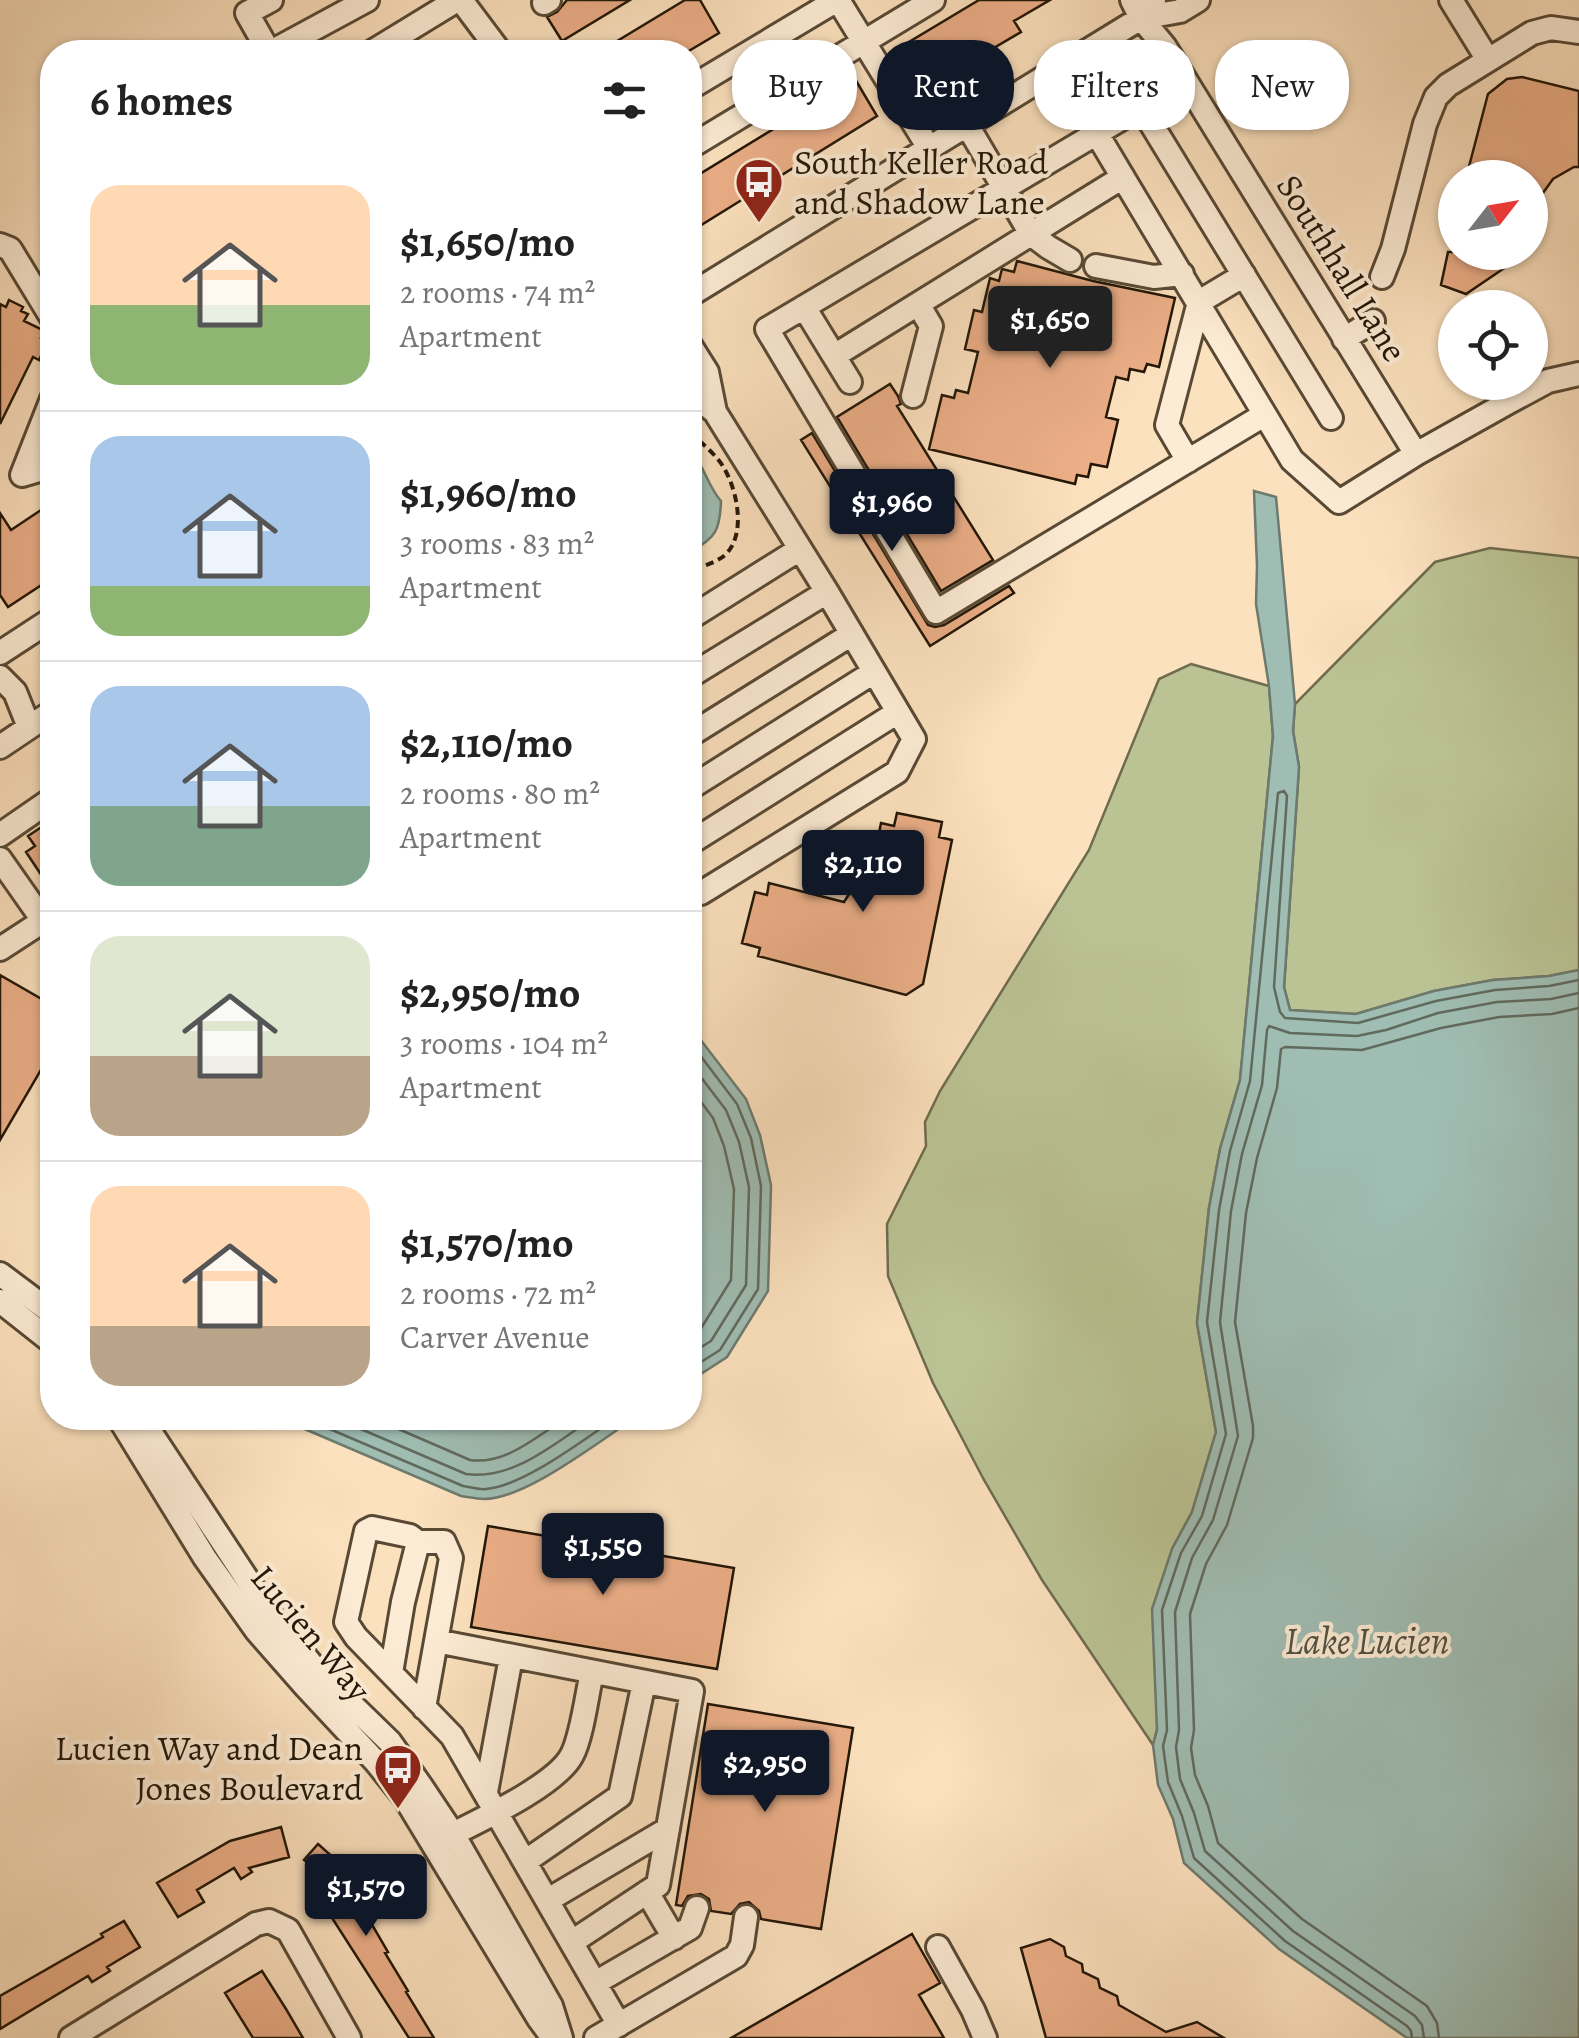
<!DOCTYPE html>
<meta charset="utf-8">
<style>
body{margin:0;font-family:Alegreya,serif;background:#f2f2f2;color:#222;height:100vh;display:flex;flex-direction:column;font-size:38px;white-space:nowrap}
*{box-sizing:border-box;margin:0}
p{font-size:32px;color:#767676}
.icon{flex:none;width:55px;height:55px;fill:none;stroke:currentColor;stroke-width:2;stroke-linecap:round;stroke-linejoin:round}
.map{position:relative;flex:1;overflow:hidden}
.side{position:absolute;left:40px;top:40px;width:662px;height:1390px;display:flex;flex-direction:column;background:#fff;border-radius:40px;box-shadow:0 2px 8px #0004}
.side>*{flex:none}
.banner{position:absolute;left:732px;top:40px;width:695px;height:90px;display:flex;gap:20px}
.needle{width:65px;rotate:59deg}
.buttons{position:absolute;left:1438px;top:160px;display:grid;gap:20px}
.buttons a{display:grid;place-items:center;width:110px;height:110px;border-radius:50%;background:#fff;box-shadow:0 2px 8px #0004;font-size:50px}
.price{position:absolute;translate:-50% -85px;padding:0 22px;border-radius:10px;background:#111827;color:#fff;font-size:32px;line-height:65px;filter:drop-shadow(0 2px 5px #0008)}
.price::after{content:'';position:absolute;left:50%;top:60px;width:30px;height:22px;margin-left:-15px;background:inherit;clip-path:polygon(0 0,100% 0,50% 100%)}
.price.active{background:#222;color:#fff}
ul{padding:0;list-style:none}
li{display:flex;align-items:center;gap:30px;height:250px;padding:0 50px}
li+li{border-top:2px solid #e0e0e0}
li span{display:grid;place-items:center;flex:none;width:280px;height:200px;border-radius:30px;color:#555}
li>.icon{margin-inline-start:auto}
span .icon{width:120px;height:120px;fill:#fffc;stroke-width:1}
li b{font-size:42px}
h2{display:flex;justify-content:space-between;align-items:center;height:120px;padding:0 50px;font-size:42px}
.chip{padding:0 35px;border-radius:40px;background:#fff;box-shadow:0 2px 8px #0004;font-size:35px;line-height:90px}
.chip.active{background:#111827;color:#fff}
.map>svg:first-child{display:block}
</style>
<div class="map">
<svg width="1579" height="2038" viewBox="0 0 1579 2038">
<rect width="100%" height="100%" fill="#fce1be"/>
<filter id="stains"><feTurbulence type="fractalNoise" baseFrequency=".002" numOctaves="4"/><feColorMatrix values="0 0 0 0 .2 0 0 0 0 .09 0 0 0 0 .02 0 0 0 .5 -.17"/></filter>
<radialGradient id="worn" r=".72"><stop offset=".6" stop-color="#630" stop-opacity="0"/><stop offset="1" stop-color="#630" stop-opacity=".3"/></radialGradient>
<path fill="#bbc394" stroke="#6e6c4e" stroke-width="2.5" d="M1490,548L1579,558V970L1549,976L1493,980L1434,991L1356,1014L1290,1010L1284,987L1299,767L1293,731L1295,704L1435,562Z
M1191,664L1269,686L1273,736L1240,1080L1220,1149L1209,1208L1197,1323L1216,1432L1192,1512L1172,1549L1157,1730L1153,1745L1042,1580L984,1480L933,1383L888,1276L887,1224L926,1146L925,1122L940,1091L1089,850L1159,679Z"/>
<path fill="#9fbdb3" stroke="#6d7a6e" stroke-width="2.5" d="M690,451C705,466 707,485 721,501C720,530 716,538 690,552Z
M1254,491L1276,497L1295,704L1293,731L1299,767L1284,987L1290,1010L1356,1014L1434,991L1493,980L1549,976L1579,970V2038H1407L1279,1949L1184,1863L1173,1819L1158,1785L1153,1745L1157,1730L1152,1609L1172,1549L1192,1512L1216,1432L1197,1323L1209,1208L1220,1149L1240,1080L1273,736L1269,686L1256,604L1257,566Z
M690,1026L746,1099L760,1135L771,1185L768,1291L727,1357L690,1381Z
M279,1418H635C599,1441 526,1499 484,1499C477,1499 468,1497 461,1496Z"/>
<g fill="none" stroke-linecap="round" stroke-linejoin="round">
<path stroke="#606a5d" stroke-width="2.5" d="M690,1042L737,1104L751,1138L761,1186L758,1289L720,1350L690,1369
M690,1063L726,1110L739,1142L749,1187L746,1285L711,1341L690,1354
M690,1087L713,1118L724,1146L734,1189L731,1280L700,1330L690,1337
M304,1418L463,1486C470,1487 479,1490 486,1489C524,1486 584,1439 616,1418
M335,1418L466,1474C513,1481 556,1442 593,1418
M373,1418L470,1460C506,1465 537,1436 566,1418
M1412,2038L1411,2031L1407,2026L1285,1941L1194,1858L1182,1816L1168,1782L1163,1746L1167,1730L1162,1610L1181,1553L1202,1516L1226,1434L1207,1322L1219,1210L1230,1151L1250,1081L1278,793L1284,791L1287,796L1274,987L1280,1012L1285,1018L1358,1023L1436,1001L1495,990L1549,986L1579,980
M1424,2038L1422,2025L1415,2016L1293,1931L1205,1851L1194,1813L1180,1779L1176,1747L1179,1730L1175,1612L1192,1558L1213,1520L1238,1436L1220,1322L1231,1211L1242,1154L1262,1085L1267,1030L1269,1026L1290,1033L1357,1036L1386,1030L1438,1013L1497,1002L1551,999L1579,993
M1439,2038L1437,2023L1427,2006L1302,1919L1218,1843L1208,1806L1195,1775L1191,1748L1194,1730L1190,1614L1206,1564L1227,1525L1253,1438V1426L1235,1322L1246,1213L1257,1158L1277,1088L1281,1049L1285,1047L1362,1050L1441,1028L1499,1017L1552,1014L1579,1008"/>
</g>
<path fill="#ebae87" stroke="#221607" stroke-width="2.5" d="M567,0H630L562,41L547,17L557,12Z
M685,0H700L719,33L687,52H599Z
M979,0H1050L1014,21L1021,32L924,89L899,48Z
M1522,77L1579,91V167H1574L1553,179L1530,211V178H1466L1488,94L1507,79Z
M855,79L877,116L690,232V180Z
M1448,252H1528L1466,294L1441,285Z
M1017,261L1093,281L1175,298L1159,367L1147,364L1144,372L1130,369L1128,380L1116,377L1106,417L1118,420L1107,467L1091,464L1088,477L1077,475L1075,484L929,449L942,395L954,398L956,390L968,393L978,352L965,349L974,310L982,312L990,278L999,281L1002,269L1014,272Z
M9,300L23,307L21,311L28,314L24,321L45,331L41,338L48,342L39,360L33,357L0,424V304L6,307Z
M890,384L898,396L901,404L897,406L993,560L941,591L837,417Z
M812,433L928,625L935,627L944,625L1009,586L1014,593L930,646L801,440Z
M52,508V578L8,607L0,595V513L11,530L41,510L43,514Z
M897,813L942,822L939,837L952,840L923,984L906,995L758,956L760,948L742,943L755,892L767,895L769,883L844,902L851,891L868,888L881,823L894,826Z
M52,820V891L26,852L35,846L28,836Z
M0,975L52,1005V1051L0,1140Z
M488,1526L734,1568L717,1669L471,1627Z
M708,1704L853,1728L821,1929L761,1919L759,1911L749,1902L740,1904L731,1914L711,1911L709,1899L701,1894L688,1896L682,1906L676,1905Z
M281,1827L289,1857L249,1868L252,1872L241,1879L234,1868L197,1890L204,1902L178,1917L157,1883L230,1841Z
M318,1844L355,1877L359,1874L376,1903L364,1911L388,1952L385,1953L408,1991L406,1992L434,2038H409L325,1907L335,1901L330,1892L336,1888L304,1860Z
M124,1921L140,1947L107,1967L110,1971L92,1982L88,1976L0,2029V1996L103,1937L101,1934Z
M912,1934L940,1983L919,1995L944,2038H731Z
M1050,1939L1064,1947L1066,1956L1082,1964L1083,1972L1098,1979L1100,1988L1117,1996L1119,2005L1166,2032L1197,2022L1224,2038H1046L1021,1948Z
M262,1971L286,2009L303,2038H253L225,1993Z"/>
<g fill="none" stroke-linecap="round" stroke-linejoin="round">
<g stroke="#584935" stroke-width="28">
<path id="minor" d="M461,0L500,52
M838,0L929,148
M1132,0L1141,18L1165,47L1416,454
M1451,0L1488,60
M544,3L549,0
M1141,18L1180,11L1198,0
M269,52L247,13L271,0
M271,52L367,0
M372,52L457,0
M690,88L837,0
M967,125L1031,234L1048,247L1070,260
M1097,134L1292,460L1339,502L1416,454L1509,402L1548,381L1579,374
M690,147L933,0
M0,245L10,249L52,318
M1096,266L1154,277L1182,274
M1382,277L1393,249L1425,124L1436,97L1448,85L1532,33L1551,28L1579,32
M690,295L1141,18L1154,0
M804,307L834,356
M1344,339L1373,321
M690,345L707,372L715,412L827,592L914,739L897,772L701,893L690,892
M850,382L834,356L1123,177
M690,392L715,412
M913,396L931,326L918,304
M52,399L22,475L39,470L52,462
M1264,415L936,612L767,329L1141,107L1331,418
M1188,461L1167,425L1199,302L1244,275
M690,618L800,549
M0,653L52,619
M690,676L827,592
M0,677L15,692L29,727
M690,735L852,634
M0,747L52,712
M690,788L874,672
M0,835L52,799
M690,843L898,712
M0,859L40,916V923L0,949
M0,1274L52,1313
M0,1301L52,1342
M119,1418L205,1558L256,1630L306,1687L376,1762L405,1798L539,2019L553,2038
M141,1418L270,1614L317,1671L390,1742L421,1786L453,1834L551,2006L561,2038
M436,1641L692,1691L658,1885L572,1942
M391,1673L403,1602L418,1542
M424,1708L451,1558L444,1542H418L410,1536L372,1528L366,1531L346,1622L356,1637L452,1736L619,2025
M486,1792L511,1657
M443,1839C476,1822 556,1786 572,1755C582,1736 587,1694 592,1672
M526,1861L620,1796L644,1682
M647,1892L674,1938
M548,1900L668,1829
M938,1947L973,2010L985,2038
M595,1983L690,1928L697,1908
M71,2038L256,1924L269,1921L288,1930L349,2038
M596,2038L736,1956L742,1945L746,1917"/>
</g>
<path stroke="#221607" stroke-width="4" stroke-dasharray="8 5" stroke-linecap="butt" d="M690,432C701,443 716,454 724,468C737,490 746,532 727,553C719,562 701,567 690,570"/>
<use href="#minor" stroke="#fdecd5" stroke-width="22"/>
</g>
<defs>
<g id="bus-pin" transform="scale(2.5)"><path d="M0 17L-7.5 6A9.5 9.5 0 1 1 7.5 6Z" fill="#8f2418" stroke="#fdecd5"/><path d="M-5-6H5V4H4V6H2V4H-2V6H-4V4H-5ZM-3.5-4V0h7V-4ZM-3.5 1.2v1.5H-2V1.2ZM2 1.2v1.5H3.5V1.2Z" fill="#fff"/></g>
</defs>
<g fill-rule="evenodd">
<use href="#bus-pin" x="759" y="182"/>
<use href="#bus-pin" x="398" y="1768"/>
</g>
<g text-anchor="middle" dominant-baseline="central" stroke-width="8" stroke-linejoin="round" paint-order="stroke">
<g font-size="35" fill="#221607" stroke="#fdecd5" text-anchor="start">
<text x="794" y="162">South Keller Road<tspan x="794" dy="40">and Shadow Lane</tspan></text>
<text x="363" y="1748" text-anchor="end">Lucien Way and Dean<tspan x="363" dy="40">Jones Boulevard</tspan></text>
</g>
<g font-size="35" fill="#221607" stroke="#fdecd5">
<text transform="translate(1342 268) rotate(58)">Southhall Lane</text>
<text transform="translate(311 1633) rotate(50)">Lucien Way</text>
</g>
<g font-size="38" font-style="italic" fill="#4e5043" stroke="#fdecd5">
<text x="1367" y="1641">Lake Lucien</text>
</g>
</g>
<rect width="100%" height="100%" filter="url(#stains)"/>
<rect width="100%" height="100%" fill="url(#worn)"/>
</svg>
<div class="buttons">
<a><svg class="needle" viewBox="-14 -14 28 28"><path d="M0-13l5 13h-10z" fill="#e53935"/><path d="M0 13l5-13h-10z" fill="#767676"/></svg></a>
<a><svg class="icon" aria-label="locate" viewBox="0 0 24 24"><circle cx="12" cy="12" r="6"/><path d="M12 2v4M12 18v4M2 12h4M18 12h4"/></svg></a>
</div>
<b class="price active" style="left:1050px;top:371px">$1,650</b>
<b class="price" style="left:892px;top:554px">$1,960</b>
<b class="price" style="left:863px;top:915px">$2,110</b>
<b class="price" style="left:603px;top:1598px">$1,550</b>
<b class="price" style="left:765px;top:1815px">$2,950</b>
<b class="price" style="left:366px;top:1939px">$1,570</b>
<div class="banner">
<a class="chip">Buy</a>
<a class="chip active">Rent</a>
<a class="chip">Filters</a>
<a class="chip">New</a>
</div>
<section class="side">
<h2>6 homes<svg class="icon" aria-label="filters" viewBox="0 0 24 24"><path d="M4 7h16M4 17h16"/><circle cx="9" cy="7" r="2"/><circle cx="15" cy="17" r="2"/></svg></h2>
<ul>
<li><span style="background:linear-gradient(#ffd9b3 60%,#8fb573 0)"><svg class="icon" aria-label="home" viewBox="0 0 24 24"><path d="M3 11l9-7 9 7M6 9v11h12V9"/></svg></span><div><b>$1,650/mo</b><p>2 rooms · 74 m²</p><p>Apartment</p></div></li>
<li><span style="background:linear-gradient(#a9c7e8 75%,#8fb573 0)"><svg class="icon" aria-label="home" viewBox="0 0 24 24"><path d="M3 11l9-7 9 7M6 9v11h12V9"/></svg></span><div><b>$1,960/mo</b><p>3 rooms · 83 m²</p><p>Apartment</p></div></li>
<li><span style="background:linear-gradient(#a9c7e8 60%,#7fa58c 0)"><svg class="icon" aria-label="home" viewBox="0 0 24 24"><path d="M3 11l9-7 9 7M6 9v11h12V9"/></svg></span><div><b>$2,110/mo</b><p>2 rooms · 80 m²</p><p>Apartment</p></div></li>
<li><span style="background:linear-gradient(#dfe7d0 60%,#b9a48a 0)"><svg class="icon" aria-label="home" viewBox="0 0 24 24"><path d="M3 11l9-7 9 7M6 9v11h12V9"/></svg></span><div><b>$2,950/mo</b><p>3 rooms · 104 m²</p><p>Apartment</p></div></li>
<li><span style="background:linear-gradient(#ffd9b3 70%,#b9a48a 0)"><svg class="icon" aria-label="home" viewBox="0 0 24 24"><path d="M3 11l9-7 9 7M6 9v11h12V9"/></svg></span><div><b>$1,570/mo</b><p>2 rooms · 72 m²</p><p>Carver Avenue</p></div></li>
</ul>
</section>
</div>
